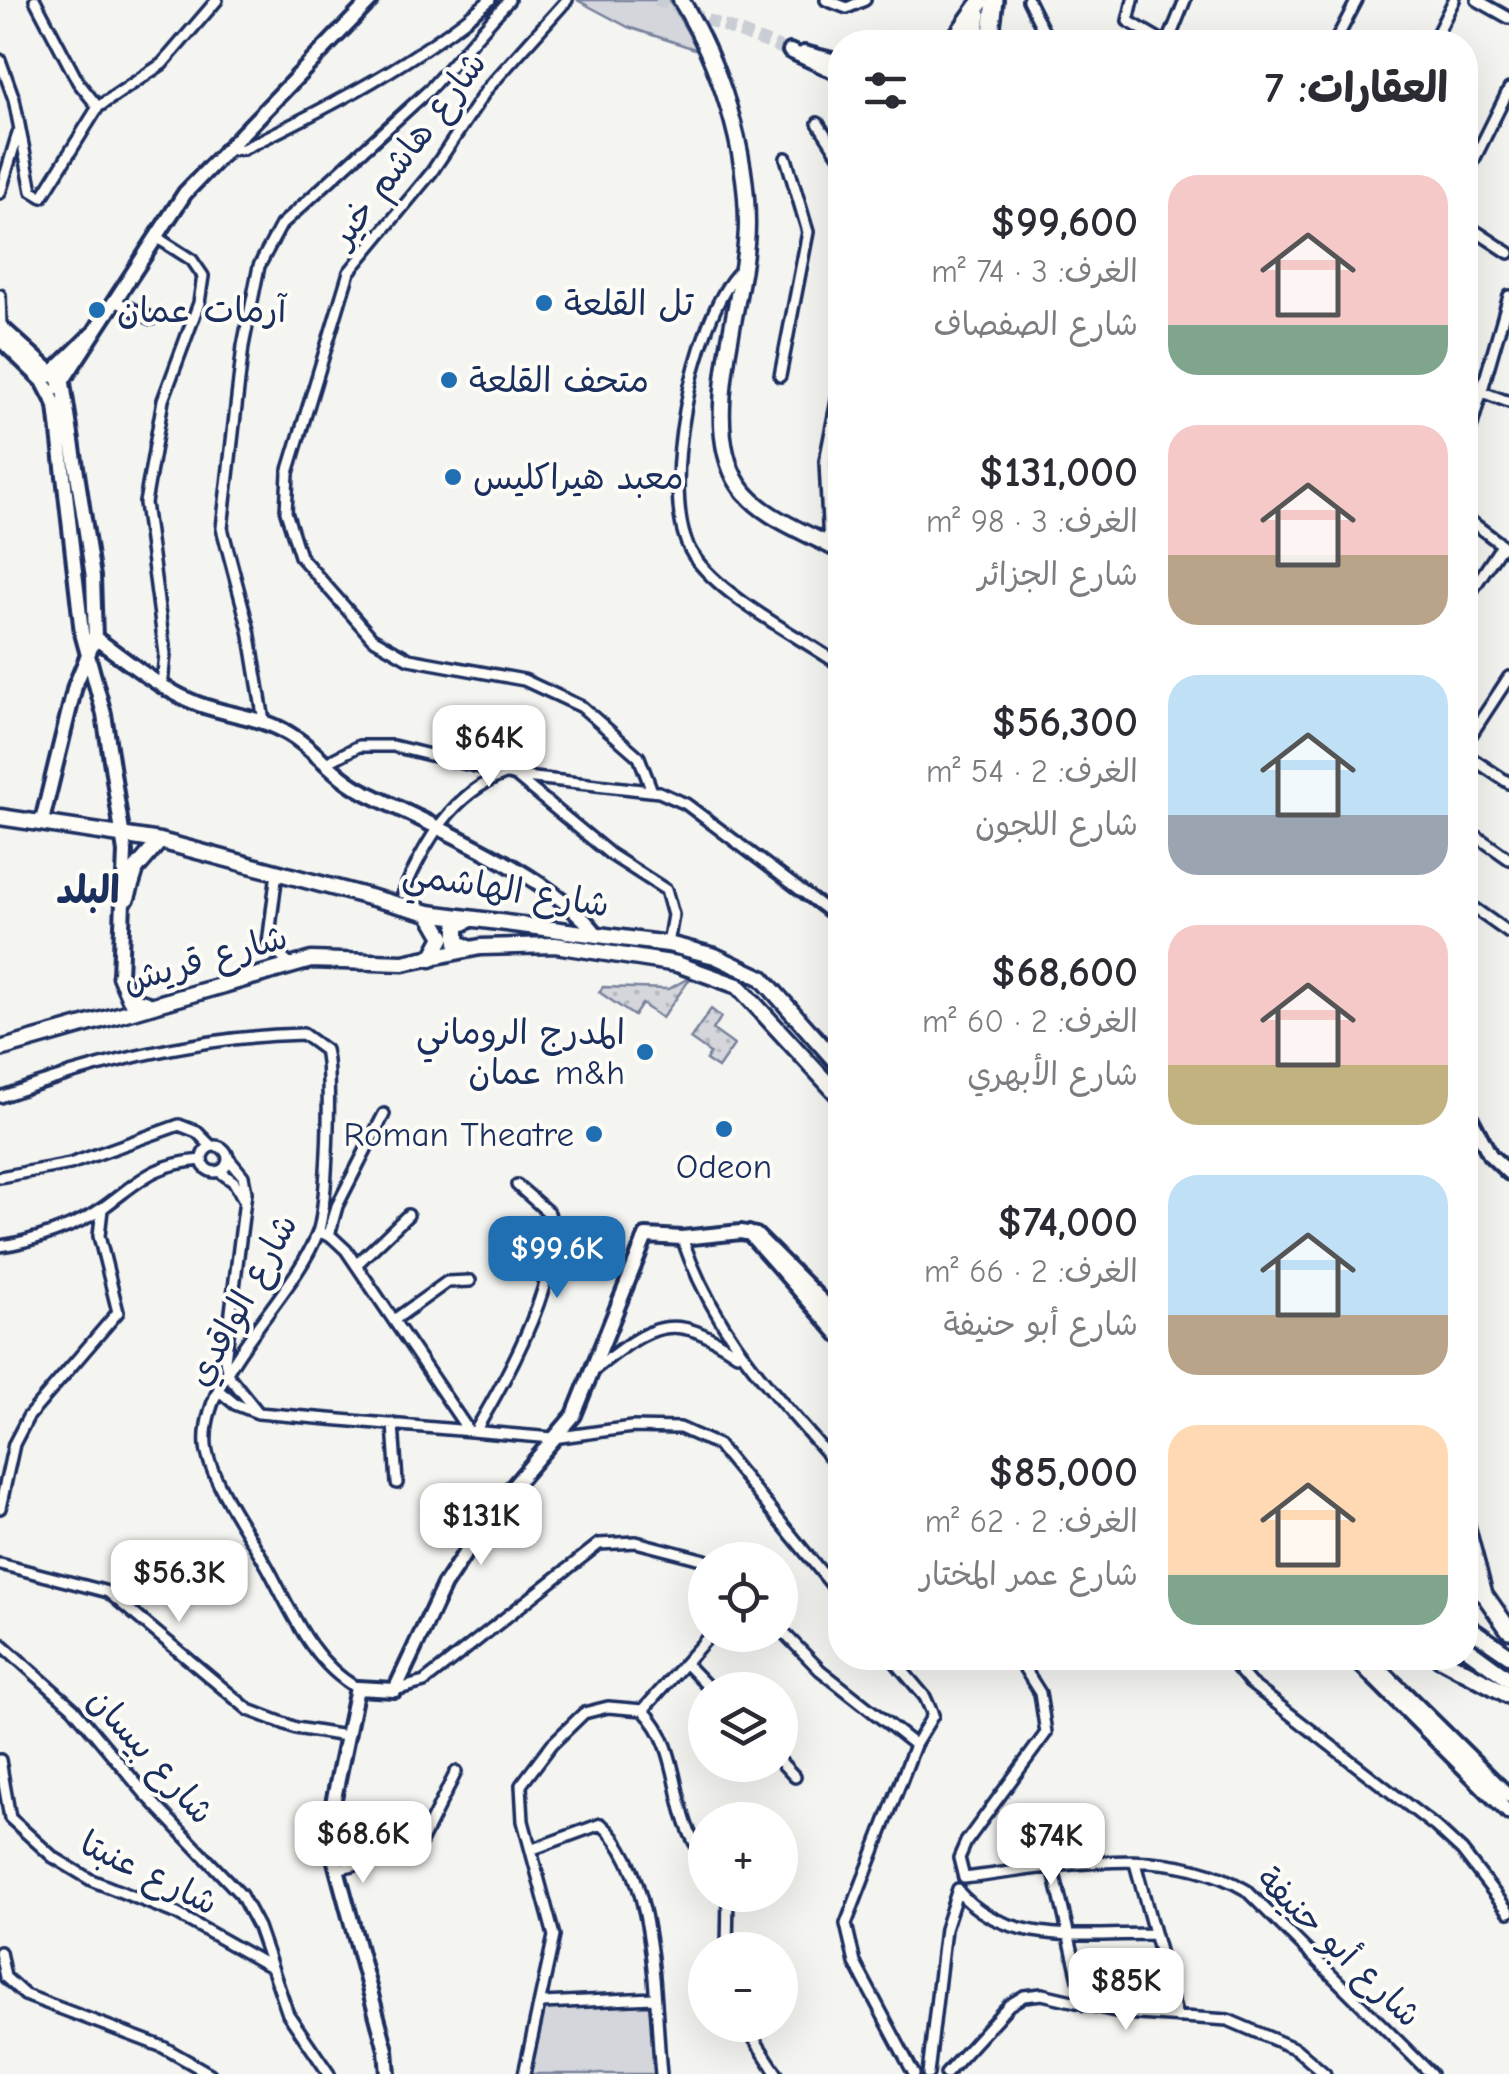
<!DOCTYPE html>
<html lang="ar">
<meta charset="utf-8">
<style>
body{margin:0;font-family:"Comic Neue","Playpen Sans Arabic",sans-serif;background:#f2f2f3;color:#2b2b33;direction:rtl;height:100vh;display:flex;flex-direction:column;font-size:38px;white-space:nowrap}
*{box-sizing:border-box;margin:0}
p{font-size:32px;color:#7c7c81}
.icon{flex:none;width:55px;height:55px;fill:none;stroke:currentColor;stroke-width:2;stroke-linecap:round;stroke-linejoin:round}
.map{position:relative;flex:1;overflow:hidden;direction:ltr}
.drawer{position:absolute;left:828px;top:30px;width:650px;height:1640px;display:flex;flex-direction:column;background:#fff;border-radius:40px;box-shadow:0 10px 40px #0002;direction:rtl}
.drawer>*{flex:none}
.buttons{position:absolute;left:688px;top:1542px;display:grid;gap:20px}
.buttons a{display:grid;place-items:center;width:110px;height:110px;border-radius:50%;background:#fff;box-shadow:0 10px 40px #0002;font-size:50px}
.price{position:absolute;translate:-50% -85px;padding:0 22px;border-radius:20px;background:#fff;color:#222;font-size:32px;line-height:65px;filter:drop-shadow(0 2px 5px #0008)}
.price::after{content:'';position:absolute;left:50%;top:60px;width:30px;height:22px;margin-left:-15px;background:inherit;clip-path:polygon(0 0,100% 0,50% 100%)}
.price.on{background:#1f6fb2;color:#fff}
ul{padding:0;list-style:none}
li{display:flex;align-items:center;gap:30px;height:250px;padding:0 30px}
li span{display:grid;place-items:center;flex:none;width:280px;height:200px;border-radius:30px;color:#555}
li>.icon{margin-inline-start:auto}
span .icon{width:120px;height:120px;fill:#fffc;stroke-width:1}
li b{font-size:42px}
h2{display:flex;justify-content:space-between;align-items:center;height:120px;padding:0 30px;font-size:42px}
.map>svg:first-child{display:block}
</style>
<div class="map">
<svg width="1509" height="2074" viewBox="0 0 1509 2074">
<defs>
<pattern id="grass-dots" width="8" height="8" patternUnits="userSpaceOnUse" patternTransform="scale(2.5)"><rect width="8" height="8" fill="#d4d6db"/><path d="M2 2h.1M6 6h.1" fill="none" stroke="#b5b8be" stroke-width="1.8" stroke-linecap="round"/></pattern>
</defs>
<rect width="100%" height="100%" fill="#f4f4f1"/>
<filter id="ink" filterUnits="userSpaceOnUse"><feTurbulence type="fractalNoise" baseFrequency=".01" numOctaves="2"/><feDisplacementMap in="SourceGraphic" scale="20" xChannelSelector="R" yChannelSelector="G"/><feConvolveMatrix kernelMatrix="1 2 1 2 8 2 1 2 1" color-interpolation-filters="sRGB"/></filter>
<g filter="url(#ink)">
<path fill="url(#grass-dots)" stroke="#78829c" stroke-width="2.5" d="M692,976L662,1018L642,1004L634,1016L599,992L603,987L669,989Z
M711,1009L721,1017L713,1030L734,1045L718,1068L706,1060L710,1053L690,1039Z"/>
<path fill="#d4d6db" stroke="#78829c" stroke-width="2.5" d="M577,0H669L698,50L628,27Z
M649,2003L657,2074H523L540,2005Z"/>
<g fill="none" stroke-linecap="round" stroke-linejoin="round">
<path stroke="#c9cdd4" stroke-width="12" stroke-dasharray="12 6" stroke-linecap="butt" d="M656,0L786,50"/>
<g stroke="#1b2f5e" stroke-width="16">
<path id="street" d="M35,0L78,82L98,107
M567,0L487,89L431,173L349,272L288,473L286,512L300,556L372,638L409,659L524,680L582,707L639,757L652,791
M826,0L847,8L865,0
M1028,0L1048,40
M1133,0L1128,21L1164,42
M1477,0L1509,18
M1168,42L1185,0
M1335,42L1357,0
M1433,42L1454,0
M0,60L14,99L32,191L42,197L98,107L162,64L217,0
M818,123L840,157
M227,150L243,149C329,107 417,62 490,0
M1465,178L1509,89
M0,193L18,133
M1465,224L1509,253
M156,237L192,260L203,276L199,303L163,400L145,503L165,654L162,685
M740,271C694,315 656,500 693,555C722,598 797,635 840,665
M0,295L1,327
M115,301L152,319
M780,376L808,232L786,158
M1482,392L1509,402
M1465,449L1509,296
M1465,517L1509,550
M829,545L825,461L840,385
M1465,601L1502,545
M264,721L249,630L222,528L243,346L259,266L281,225L429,90L509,0
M1465,744L1509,677
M1465,754L1509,783
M326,763L359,746H393L516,776L659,792L686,804L840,920
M518,778L610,854L666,890L673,915L668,944
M1465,828L1509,859
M277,872L268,944L290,965
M403,893C424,844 452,793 505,774
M1465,902L1509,933
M0,1097C97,1062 200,1036 303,1034L325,1050C332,1074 327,1209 318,1232C294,1298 200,1373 206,1446C210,1481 250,1536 268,1568C292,1612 311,1662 357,1688
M202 1159a13 13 0 1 1 26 0a13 13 0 1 1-26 0Z
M228,1158L243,1176L246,1192L225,1360L228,1375L257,1411
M219,1171L234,1182L244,1200
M0,1177L70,1164L179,1125L197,1132L211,1146
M319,1232L332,1237L346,1250L466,1427
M329,1235L337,1206L384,1114
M682,1238C716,1337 773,1391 840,1469
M0,1246C31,1242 78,1226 104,1207C141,1180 153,1164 202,1160
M356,1265L408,1215
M394,1320L447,1282L470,1281
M595,1369C652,1324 673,1310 737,1354
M218,1390L235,1404L258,1413L553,1438L632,1427L680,1428L718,1445L840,1595
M393,1424L397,1483
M477,1428C506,1379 567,1270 549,1213L517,1185
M0,1508L14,1444L28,1417L118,1312L99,1236L102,1209
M0,1564L108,1592L249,1710L296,1728L345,1736
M780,1629L820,1670L915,1745
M0,1643L73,1708L146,1795L241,1895L258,1927L288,2014L329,2074
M892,1658L925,1697L933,1715L915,1745L846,1924L855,1963L914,2074
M1229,1658L1250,1683L1436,1827L1462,1851L1509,1912
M685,1663L711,1690
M395,1690L424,1682L599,1544L636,1542L705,1560
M643,1710C685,1751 668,1814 705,1858
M643,1710L710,1635
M0,1760L10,1818L53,1857L91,1880L177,1914L271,1967
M780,1761L795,1777
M533,1849L601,1824C658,1872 654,2005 661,2074
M1135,1863L1177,2017
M1053,1868L1085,2005
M336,1869L417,1850L456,1772
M964,1878C1055,1868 1163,1840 1246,1890L1431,2074
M964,1878L959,1858L966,1842L1046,1733L1040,1693L1018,1658
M958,1891C1005,1946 1085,1934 1152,1934
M727,1950L728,1895
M0,1952L5,1977L25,1995L163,2047L210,2074
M542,2003L654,1998
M745,2025L777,2074
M524,2074L554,1936L523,1821L521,1785L552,1744L584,1713L608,1707L643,1710
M928,2074L945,1929L958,1889
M946,2074L1009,2005L1024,1996L1042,1994L1124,2013L1228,2020L1296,2049L1325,2074"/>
</g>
<g stroke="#1b2f5e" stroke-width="20">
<path id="secondary" d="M790,51L840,74
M804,53L840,62
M0,326L63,383L93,577L95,638L75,686L42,821
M0,339L43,381L56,406L82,633L104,714L125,852L120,976
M48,377L91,335
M58,388L185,193L371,0
M95,638C128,661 161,690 198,704C228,715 257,716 286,732C315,748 334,777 365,792C432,826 554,876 598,936
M1465,1107L1490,1155L1509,1173
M749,1233L840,1336
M1354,1658L1509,1813
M1369,1658L1509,1796
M388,2074L386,2050L327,1832L357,1688L395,1690L444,1585L494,1509L574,1415L646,1236L682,1238L741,1232L756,1235L840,1319"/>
</g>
<g stroke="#1b2f5e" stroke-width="21">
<path id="primary" d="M681,0C720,64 747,148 747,224C747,298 696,420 739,485C761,518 807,532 840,551
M0,817L160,841L429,913L668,944L715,956L762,978L840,1066
M127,898L136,869L160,841
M429,913L443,937L431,959
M470,949L457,942V926L471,919
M120,976L130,999L147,1004
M0,1049L311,960L403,963L480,947L555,945L677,964L738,986L840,1097
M1465,1625L1509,1655
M1465,1647L1509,1679"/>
</g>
<g stroke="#1b2f5e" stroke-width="22">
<path id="highway" d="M952,42L980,3
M974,42L978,14
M990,42L995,0
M1465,1522L1484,1594L1509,1630
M1440,1658L1509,1695"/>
</g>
<use href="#street" stroke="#fdfcf7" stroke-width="9"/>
<use href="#secondary" stroke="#fdfcf7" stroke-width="12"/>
<use href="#primary" stroke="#fdfcf7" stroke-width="14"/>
<use href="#highway" stroke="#fdfcf7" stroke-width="15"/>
</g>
</g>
<g fill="#1f6fb2" stroke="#fdfcf7" stroke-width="4">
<circle cx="544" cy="303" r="10"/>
<circle cx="97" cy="310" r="10"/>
<circle cx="449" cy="380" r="10"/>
<circle cx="453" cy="477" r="10"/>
<circle cx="645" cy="1052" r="10"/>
<circle cx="724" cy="1129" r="10"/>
<circle cx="594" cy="1134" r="10"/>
</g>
<g text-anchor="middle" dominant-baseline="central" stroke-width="8" stroke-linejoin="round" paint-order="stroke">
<g font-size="35" fill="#1b2f5e" stroke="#fdfcf7">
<text transform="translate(408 149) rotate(-53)">شارع هاشم خير</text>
<text transform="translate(506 889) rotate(9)">شارع الهاشمي</text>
<text transform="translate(205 959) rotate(-16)">شارع قريش</text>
<text transform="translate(242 1300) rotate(-61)">شارع الواقدي</text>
<text transform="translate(151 1756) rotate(48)">شارع بيسان</text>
<text transform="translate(149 1873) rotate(26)">شارع عنبتا</text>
<text transform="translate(1339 1947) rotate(44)">شارع أبو حنيفة</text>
</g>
<g font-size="35" fill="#1b2f5e" stroke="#fdfcf7" text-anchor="start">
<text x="564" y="303">تل القلعة</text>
<text x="117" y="310">آرمات عمان</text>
<text x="469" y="380">متحف القلعة</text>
<text x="473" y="477">معبد هيراكليس</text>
<text x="625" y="1032" text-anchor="end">المدرج الروماني<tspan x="625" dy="40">عمان m&amp;h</tspan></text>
<text x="574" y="1134" text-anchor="end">Roman Theatre</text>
<text x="724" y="1166" text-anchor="middle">Odeon</text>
</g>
<g font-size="38" font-weight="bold" fill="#1b2f5e" stroke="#fdfcf7">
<text x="88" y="891">البلد</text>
</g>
</g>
</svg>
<div class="buttons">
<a><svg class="icon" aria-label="locate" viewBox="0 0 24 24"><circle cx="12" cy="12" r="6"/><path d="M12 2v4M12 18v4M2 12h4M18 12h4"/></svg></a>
<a><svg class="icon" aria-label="layers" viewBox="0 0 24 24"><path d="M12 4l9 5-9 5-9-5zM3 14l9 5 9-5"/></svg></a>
<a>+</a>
<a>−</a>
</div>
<b class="price" style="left:489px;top:790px">$64K</b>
<b class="price on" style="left:557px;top:1301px">$99.6K</b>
<b class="price" style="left:481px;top:1568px">$131K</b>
<b class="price" style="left:179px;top:1625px">$56.3K</b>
<b class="price" style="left:363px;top:1886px">$68.6K</b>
<b class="price" style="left:1051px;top:1888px">$74K</b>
<b class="price" style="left:1126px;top:2033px">$85K</b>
<section class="drawer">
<h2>العقارات: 7<svg class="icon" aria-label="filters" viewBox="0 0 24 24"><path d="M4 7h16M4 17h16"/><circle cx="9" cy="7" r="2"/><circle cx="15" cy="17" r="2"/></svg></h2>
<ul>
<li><span style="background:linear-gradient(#f6c9c9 75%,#7fa58c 0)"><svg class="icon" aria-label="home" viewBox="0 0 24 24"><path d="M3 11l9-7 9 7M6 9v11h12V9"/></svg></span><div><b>$99,600</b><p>الغرف: 3 · 74 m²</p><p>شارع الصفصاف</p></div></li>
<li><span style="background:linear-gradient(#f6c9c9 65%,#b9a48a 0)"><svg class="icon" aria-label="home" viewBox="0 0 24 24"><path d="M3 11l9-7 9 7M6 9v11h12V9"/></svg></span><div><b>$131,000</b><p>الغرف: 3 · 98 m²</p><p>شارع الجزائر</p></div></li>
<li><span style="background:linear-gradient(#bfe0f5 70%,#9aa5b1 0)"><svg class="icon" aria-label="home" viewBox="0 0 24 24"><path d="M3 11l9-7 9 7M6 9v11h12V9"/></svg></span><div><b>$56,300</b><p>الغرف: 2 · 54 m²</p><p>شارع اللجون</p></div></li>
<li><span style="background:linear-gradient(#f6c9c9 70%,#c2b280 0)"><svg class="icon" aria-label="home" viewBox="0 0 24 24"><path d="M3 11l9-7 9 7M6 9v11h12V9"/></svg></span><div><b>$68,600</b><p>الغرف: 2 · 60 m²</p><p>شارع الأبهري</p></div></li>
<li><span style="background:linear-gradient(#bfe0f5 70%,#b9a48a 0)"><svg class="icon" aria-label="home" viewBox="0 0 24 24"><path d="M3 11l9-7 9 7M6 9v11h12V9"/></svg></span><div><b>$74,000</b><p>الغرف: 2 · 66 m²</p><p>شارع أبو حنيفة</p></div></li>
<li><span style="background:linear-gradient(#ffd9b3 75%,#7fa58c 0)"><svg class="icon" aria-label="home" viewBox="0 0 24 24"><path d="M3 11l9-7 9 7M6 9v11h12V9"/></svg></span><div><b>$85,000</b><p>الغرف: 2 · 62 m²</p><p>شارع عمر المختار</p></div></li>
</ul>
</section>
</div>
